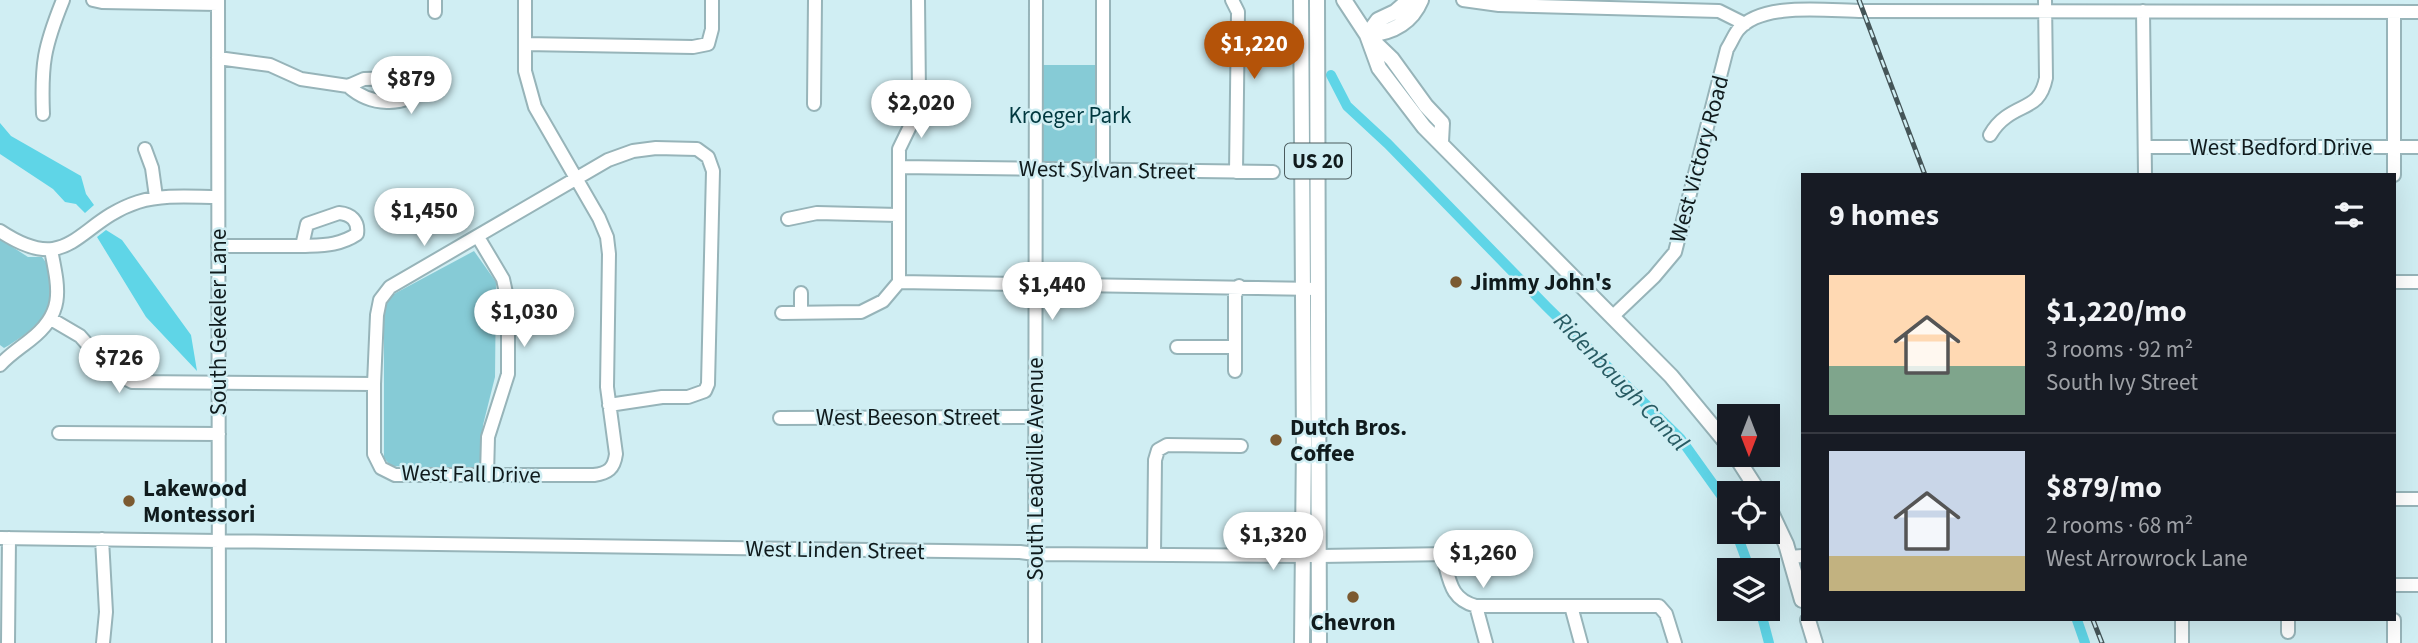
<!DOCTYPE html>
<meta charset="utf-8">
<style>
body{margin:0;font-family:"Source Sans 3",sans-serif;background:#20242c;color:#f1f3f6;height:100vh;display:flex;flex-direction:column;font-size:26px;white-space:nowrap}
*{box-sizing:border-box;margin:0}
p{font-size:23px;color:#9ea1a6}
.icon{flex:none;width:38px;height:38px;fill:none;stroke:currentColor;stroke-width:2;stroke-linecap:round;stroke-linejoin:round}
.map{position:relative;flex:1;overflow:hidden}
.sheet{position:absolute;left:1801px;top:173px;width:595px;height:448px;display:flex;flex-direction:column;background:#171b24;border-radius:0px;box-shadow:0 7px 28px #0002}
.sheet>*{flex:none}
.needle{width:46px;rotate:180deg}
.controls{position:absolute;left:1717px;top:404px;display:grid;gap:14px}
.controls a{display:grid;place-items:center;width:63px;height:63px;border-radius:0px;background:#171b24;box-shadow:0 7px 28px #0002;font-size:35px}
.price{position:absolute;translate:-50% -60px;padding:0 16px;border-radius:24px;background:#fff;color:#222;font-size:23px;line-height:46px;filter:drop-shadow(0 2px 4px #0008)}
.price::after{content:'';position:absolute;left:50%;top:42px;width:21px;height:16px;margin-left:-10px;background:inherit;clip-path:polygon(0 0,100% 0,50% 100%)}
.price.selected{background:#b45309;color:#fff}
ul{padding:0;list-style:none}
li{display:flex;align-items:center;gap:21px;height:175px;padding:0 28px}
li+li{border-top:2px solid #363941}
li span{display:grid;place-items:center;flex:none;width:196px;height:140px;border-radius:0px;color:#555}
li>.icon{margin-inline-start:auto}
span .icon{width:84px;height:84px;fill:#fffc;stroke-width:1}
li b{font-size:30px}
h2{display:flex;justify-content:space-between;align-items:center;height:84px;padding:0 28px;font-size:30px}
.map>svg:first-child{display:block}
</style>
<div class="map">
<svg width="2418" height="643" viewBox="0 0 2418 643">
<rect width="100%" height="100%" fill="#d0eef3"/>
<path fill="#86cbd6" d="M1041,65H1101L1100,166L1040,165Z
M0,239L28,257H42C73,298 37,329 4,348L0,345Z
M474,251L496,282L495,377L483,425L481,469L391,466L384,458V311L386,302L392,295Z"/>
<path fill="#5fd5e7" d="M0,123L11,136L81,176L86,194L94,205L85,213L76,204L65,202L53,189L0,154Z
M106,230L122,240L191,335L197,371L146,317L97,237Z"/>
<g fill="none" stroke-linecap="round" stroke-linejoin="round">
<path stroke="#5fd5e7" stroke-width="10" d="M1331,75L1347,106L1388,144L1547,307L1680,438L1723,498L1729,513
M1736,532L1750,570
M1760,609L1769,643
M2077,620L2085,643"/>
<g stroke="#97b4b9" stroke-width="16">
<path id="minor" d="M93,0L102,2L218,4
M218,0L219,643
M435,0V12
M1103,0V170
M1232,0L1238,12L1236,172
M1463,0L1499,5L1719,11L1745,24
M2143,11L2145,175
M525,44L693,47L708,44L712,29V0
M218,58L270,65L301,79L348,86
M401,78L423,85C406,110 369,105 348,86L364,79Z
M814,104L815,0
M43,114C41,64 44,47 63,0
M1990,135C1994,128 1999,122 2006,117C2025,103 2040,107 2046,78L2045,0
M2145,147H2418
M145,149L152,168L156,197
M899,167L1273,172
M2394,175V12
M339,213C351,214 359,221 357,234C339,246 322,245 302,246L307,224Z
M788,219L817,213L898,215
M0,231C71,278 76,222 138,202C164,194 192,197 218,197
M478,237L503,279L508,302V374L488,437L487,475
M218,246H302
M899,282L1317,289
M899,282V149L915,116L919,93L918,0
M2394,282H2418
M782,313L861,312L883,301L899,282
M801,313V293
M1612,317L1654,277L1675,252L1727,49C1731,43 1734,35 1738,30C1762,1 1828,11 1863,11L2418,12
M51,319L80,336L111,371L132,382L374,384V454L381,468L395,475H594C608,473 614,469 616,454L607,387L609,254L607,237L599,218L535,107L525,71V0
M1177,347H1235
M0,365C9,355 20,348 30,340C65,313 59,290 51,250
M1235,371V295L1239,286
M374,384L377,315L380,300L390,287L608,160L633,151L656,148L697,149L708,157L713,171L708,384L705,391L688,397H662L609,405
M780,418L1035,417
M59,433L219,434
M2394,499H2418
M0,538L1020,552L1035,554L1320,556L1451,554
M102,539L106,612L103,643
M1154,554L1155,460L1158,450L1167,445L1241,446
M1442,554C1450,579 1449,599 1476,606L1486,643
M1790,557L1802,556
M2394,585H2418
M1476,606H1659L1666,614L1675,643
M1571,606L1581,643
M2182,620V643
M2288,620V632
M8,643L9,538
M1035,643L1036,0
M2394,643V620"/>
</g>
<g stroke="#97b4b9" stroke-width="18">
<path id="major" d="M1301,0L1304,442L1302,643
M1317,0L1319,643
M1344,0L1367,35L1392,59L1426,106L1442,123L1441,142
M1367,35L1379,68L1424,127L1671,376L1729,446
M1367,35C1391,33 1411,24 1421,0
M1367,35L1378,20L1395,12L1409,0
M1735,455L1760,494
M1768,506L1786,544L1802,600
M1808,620L1815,643"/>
</g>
<use href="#minor" stroke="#fff" stroke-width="12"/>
<use href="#major" stroke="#fff" stroke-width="14"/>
<g stroke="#455558" stroke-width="5">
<path id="rail" d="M1859,0L1925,175
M2093,620L2102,643"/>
</g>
<use href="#rail" stroke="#d0eef3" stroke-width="2.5" stroke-dasharray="8" stroke-linecap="butt"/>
</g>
<g fill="#7b5a31" stroke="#d0eef3" stroke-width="2.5">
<circle cx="1456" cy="282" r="7"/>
<circle cx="1276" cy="440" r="7"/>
<circle cx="129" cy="501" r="7"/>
<circle cx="1353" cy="597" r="7"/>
</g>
<g text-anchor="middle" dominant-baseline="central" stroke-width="5" stroke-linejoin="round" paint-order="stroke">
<rect fill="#d0eef3" stroke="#4a5a5d" stroke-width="2" x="1285" y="143.5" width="66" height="35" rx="5"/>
<g font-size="21" font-weight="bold" fill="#101b1d">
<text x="1318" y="161">US 20</text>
</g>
<g font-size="23" fill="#00383f" stroke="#d0eef3">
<text x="1070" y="115">Kroeger Park</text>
</g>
<g font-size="23" fill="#101b1d" stroke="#d0eef3">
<text x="2281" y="147">West Bedford Drive</text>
<text transform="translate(1699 159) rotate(-75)">West Victory Road</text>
<text transform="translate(1107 170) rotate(1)">West Sylvan Street</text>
<text transform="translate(218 322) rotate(-90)">South Gekeler Lane</text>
<text x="908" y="417">West Beeson Street</text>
<text transform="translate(1035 469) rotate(-90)">South Leadville Avenue</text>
<text transform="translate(471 474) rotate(1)">West Fall Drive</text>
<text transform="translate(835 550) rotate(1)">West Linden Street</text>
</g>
<g font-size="23" font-weight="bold" fill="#101b1d" stroke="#d0eef3" text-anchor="start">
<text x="1470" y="282">Jimmy John's</text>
<text x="1290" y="427">Dutch Bros.<tspan x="1290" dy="26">Coffee</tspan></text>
<text x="143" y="488">Lakewood<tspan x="143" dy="26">Montessori</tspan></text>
<text x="1353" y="622" text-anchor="middle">Chevron</text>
</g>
<g font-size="24" font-style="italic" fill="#285b63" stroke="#d0eef3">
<text transform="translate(1621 382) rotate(46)">Ridenbaugh Canal</text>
</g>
</g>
</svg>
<div class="controls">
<a><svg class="needle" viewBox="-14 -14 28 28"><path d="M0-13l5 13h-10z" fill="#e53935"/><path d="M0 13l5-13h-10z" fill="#9ea1a6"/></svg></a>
<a><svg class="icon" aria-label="locate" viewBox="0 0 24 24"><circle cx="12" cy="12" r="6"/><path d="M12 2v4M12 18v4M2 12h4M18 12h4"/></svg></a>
<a><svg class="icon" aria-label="layers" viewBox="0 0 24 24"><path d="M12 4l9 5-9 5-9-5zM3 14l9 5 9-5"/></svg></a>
</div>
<b class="price selected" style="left:1254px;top:81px">$1,220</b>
<b class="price" style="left:411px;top:116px">$879</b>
<b class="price" style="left:921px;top:140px">$2,020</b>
<b class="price" style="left:424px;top:248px">$1,450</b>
<b class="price" style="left:1052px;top:322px">$1,440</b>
<b class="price" style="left:524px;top:349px">$1,030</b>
<b class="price" style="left:119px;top:395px">$726</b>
<b class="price" style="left:1273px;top:572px">$1,320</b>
<b class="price" style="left:1483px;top:590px">$1,260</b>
<section class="sheet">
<h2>9 homes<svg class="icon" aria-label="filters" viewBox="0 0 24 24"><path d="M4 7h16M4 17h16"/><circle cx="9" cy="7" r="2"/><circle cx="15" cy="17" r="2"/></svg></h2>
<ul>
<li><span style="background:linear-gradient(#ffd9b3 65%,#7fa58c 0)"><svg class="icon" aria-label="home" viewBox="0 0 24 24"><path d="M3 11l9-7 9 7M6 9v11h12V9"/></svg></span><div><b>$1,220/mo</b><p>3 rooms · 92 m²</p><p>South Ivy Street</p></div></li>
<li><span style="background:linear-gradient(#c9d6e8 75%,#c2b280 0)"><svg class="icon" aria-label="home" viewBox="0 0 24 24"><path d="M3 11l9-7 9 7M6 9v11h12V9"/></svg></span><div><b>$879/mo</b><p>2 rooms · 68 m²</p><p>West Arrowrock Lane</p></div></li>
</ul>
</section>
</div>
